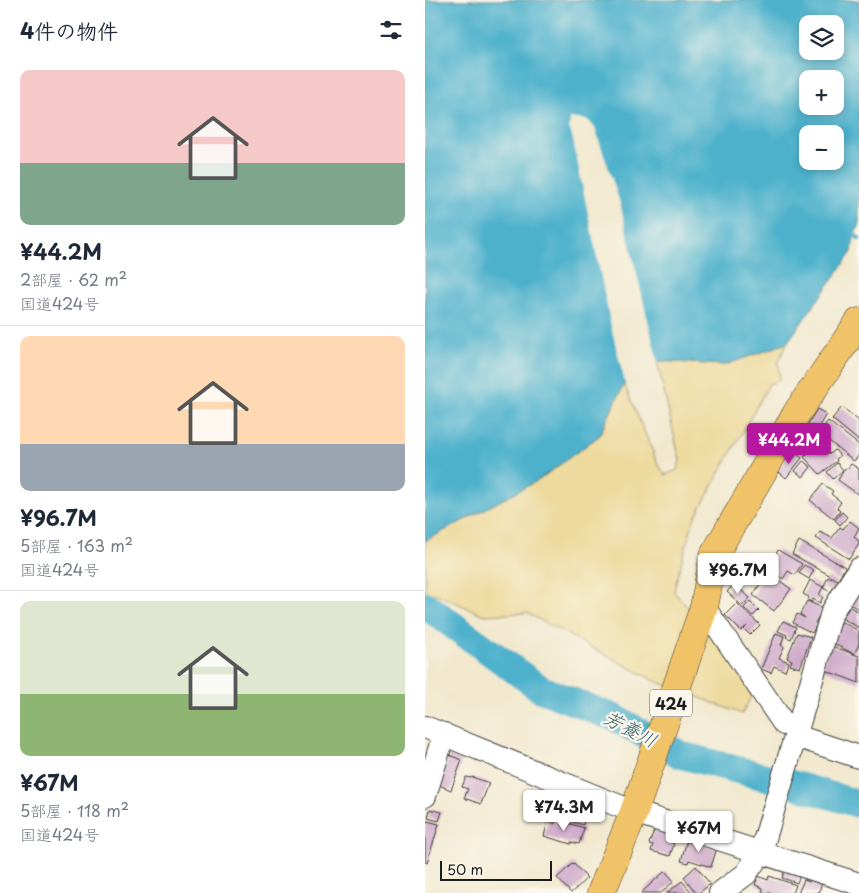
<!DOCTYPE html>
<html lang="ja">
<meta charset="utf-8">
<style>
body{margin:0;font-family:"Playpen Sans","Klee One",sans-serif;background:#f2f2f3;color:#1f2937;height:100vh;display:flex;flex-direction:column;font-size:19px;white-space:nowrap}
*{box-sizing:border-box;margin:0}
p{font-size:16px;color:#747a83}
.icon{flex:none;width:28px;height:28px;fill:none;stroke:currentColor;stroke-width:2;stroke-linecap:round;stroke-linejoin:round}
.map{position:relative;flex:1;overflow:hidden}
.details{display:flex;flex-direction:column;background:#fff;width:425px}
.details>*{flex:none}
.controls{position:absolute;left:374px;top:15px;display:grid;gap:10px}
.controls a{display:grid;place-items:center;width:45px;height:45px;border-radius:10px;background:#fff;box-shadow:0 2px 8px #0003;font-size:25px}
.scale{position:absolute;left:15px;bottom:12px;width:112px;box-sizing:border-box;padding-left:5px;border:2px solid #1c1c1c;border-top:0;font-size:14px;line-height:18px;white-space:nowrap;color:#1c1c1c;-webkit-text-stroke:4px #fbf7ec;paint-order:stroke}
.price{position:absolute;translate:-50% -42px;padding:0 11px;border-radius:5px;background:#fff;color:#222;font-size:16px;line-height:32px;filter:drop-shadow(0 1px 2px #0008)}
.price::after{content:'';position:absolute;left:50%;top:30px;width:15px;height:11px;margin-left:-8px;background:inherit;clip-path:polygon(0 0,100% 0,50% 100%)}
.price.active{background:#b5179e;color:#fff}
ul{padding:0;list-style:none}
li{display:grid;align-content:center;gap:10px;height:265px;padding:0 20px}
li+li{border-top:1px solid #e0e1e3}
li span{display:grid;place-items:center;height:155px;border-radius:10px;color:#555}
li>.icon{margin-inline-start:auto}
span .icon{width:90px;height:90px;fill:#fffc;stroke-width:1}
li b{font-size:21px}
h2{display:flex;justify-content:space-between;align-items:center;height:60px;padding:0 20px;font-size:21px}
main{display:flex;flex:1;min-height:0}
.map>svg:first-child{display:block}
</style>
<main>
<section class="details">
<h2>4件の物件<svg class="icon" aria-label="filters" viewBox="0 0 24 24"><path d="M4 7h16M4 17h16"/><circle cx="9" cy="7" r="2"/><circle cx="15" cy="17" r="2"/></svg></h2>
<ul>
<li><span style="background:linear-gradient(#f6c9c9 60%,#7fa58c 0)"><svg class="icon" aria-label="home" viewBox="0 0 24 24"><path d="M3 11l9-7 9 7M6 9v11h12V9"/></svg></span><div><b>¥44.2M</b><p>2部屋 · 62 m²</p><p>国道424号</p></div></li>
<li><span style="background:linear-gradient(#ffd9b3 70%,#9aa5b1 0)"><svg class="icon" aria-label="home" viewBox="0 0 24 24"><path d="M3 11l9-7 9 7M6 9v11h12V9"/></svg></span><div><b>¥96.7M</b><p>5部屋 · 163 m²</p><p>国道424号</p></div></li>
<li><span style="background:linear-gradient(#dfe7d0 60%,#8fb573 0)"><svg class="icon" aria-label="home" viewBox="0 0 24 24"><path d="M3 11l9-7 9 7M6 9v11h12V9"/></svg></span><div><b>¥67M</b><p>5部屋 · 118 m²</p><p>国道424号</p></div></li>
</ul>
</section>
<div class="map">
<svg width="434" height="893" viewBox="0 0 434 893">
<rect width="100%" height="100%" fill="#fbf7ec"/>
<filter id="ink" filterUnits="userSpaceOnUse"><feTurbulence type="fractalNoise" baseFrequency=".02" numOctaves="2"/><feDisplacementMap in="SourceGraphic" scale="10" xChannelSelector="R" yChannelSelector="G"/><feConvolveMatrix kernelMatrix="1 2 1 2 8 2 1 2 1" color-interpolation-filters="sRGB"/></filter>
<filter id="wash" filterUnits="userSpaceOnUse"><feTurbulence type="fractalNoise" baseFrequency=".0096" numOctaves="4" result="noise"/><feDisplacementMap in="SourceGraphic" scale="20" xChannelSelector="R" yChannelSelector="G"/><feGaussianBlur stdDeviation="1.12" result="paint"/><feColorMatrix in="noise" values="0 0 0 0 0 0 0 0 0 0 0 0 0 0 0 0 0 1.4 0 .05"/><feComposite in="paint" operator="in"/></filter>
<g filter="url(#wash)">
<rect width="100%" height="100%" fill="#f1e8ce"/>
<path fill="#eeda9e" stroke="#857b5d" d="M362,343L353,362L355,380L344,384L269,519L252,577L249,592L302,651L329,691L317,714L228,680L102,613L59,615L9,593L0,598V541L115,479L174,436L199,384L233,464L240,475L252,470L255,461L232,361L300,365Z"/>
<path fill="#4db1cc" stroke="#346674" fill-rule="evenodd" d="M0,0H434V227L429,234L427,252L362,343L300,365L232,361L206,371L174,436L112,481L0,541ZM382,24H410V51H382ZM382,79H410V106H382ZM382,134H410V161H382Z"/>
<path fill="#f1e8ce" d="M145,118L163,120L170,128L195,203L233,363L207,373L201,387L186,326L148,140L144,127Z"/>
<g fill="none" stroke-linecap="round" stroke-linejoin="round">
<path stroke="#4db1cc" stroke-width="4.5" d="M429,234L434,239"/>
<path stroke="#4db1cc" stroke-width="28" d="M0,605L116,689L190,718L256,755L363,783L434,804"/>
</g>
<g id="blocks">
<path fill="#cea8c9" d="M417,407L434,421V441L407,419Z
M392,409L401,414L391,432L387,430L389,427L383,424Z
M403,421L434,445V455L429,461L394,433Z
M383,428L396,437L387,450L385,449L381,455L368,446L380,430L381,431Z
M395,443L405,454L410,450L415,456L411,459L412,461L395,474L379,457Z
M368,451L377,458L361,478L354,472L353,474L350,472Z
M378,461L386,467L378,477L370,471Z
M412,463L418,470L408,479L402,472Z
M426,464L434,469V495L413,480L420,468L422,469Z
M398,484L408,491L406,494L416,502L412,508L415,511L409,519L385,500Z
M417,512L422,517L415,525L410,520Z
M425,521L434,528L429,537L434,541V544L424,559L391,538L395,532L407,538L415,527L418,529Z
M374,541L420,567L413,580L367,554Z
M353,550L377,564L370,575L363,571L358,579L342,569L346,562L343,560L347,554L350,556Z
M322,556L337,568L327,581L312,570Z
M379,565L389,570L384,579L374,573Z
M343,572L366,589L349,611L328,595Z
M403,577L412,582L406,592L398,588Z
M385,580L398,587L394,595L398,597L395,603L388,599L387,602L383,600L384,597L378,594Z
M309,584L325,598L317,606L302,592Z
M431,592L434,594V609L422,603Z
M325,601L334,610L328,616L319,608Z
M382,601L398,608L390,623L392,624L387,633L368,623L372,614L380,618L375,614Z
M312,603L335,625L325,635L319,629L322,626L316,631L300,615Z
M420,604L434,612V628L417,618L424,608L419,606Z
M358,621L371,627L366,639L361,637L362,635L353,631Z
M417,622L434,631V644L429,654L406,642Z
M351,633L359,636L356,645L359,647L354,658L364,662L360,671L349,666L346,673L336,669Z
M372,633L386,637L375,668L365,665L367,660L362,658Z
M404,645L434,656V683L397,669Z
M24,755L37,760L26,790L14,785Z
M41,777L46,778L47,777L64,783L56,804L39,798L43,789L37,787Z
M135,797L163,807L158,825L131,817Z
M5,809L17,812L14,821L3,818Z
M132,820L159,828L154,844L146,842V844L119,836L123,821L130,824Z
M2,821L14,824L2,863L0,862V828Z
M231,825L243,830L242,835L249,837L247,843L249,844L245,856L226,851L228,845L224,844Z
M262,840L292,848L286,867L264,860L263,863L256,861Z
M148,863L162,878L146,893L132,878Z
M271,866L285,884L274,893H271L259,877Z
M361,867L376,872L372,883L357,878Z
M240,871L249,881L236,893H216Z
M333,876L343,880L344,876L371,885L368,893H341L337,891L338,888L330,885Z
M387,877L398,881L393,893H373L379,880L384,882Z
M257,881L267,893H242Z"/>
</g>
</g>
<g filter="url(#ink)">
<use href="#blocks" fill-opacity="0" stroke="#3c3b37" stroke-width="1"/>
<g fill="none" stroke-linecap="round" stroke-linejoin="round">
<g stroke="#3c3b37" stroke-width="24">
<path id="minor" d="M279,607L359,724
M0,727L209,812L434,884
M371,736L434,757
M0,796L19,734
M295,893L321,874L336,852L407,612L434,569"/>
</g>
<g stroke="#3c3b37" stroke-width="29">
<path id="highway" d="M176,893L209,812L279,607L289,555L373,411L434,322"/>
</g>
<use href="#minor" stroke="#fff" stroke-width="22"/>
<use href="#highway" stroke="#f1c369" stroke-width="28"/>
</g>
</g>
<g text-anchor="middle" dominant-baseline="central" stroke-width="4.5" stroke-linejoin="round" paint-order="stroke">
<rect fill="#fbf7ec" stroke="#5f5e5a" stroke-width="1" x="225" y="689.5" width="42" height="27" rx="4"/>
<g font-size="16" font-weight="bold" fill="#1c1c1c">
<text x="246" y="703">424</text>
</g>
<g font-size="19" font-style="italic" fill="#325f6b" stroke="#fbf7ec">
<text transform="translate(206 728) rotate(27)">芳養川</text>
</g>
</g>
</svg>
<div class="controls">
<a><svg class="icon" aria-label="layers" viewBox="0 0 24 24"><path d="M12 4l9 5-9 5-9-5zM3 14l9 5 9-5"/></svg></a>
<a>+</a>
<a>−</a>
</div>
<div class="scale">50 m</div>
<b class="price active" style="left:364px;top:465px">¥44.2M</b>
<b class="price" style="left:313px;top:595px">¥96.7M</b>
<b class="price" style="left:139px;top:832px">¥74.3M</b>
<b class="price" style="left:274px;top:853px">¥67M</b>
</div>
</main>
